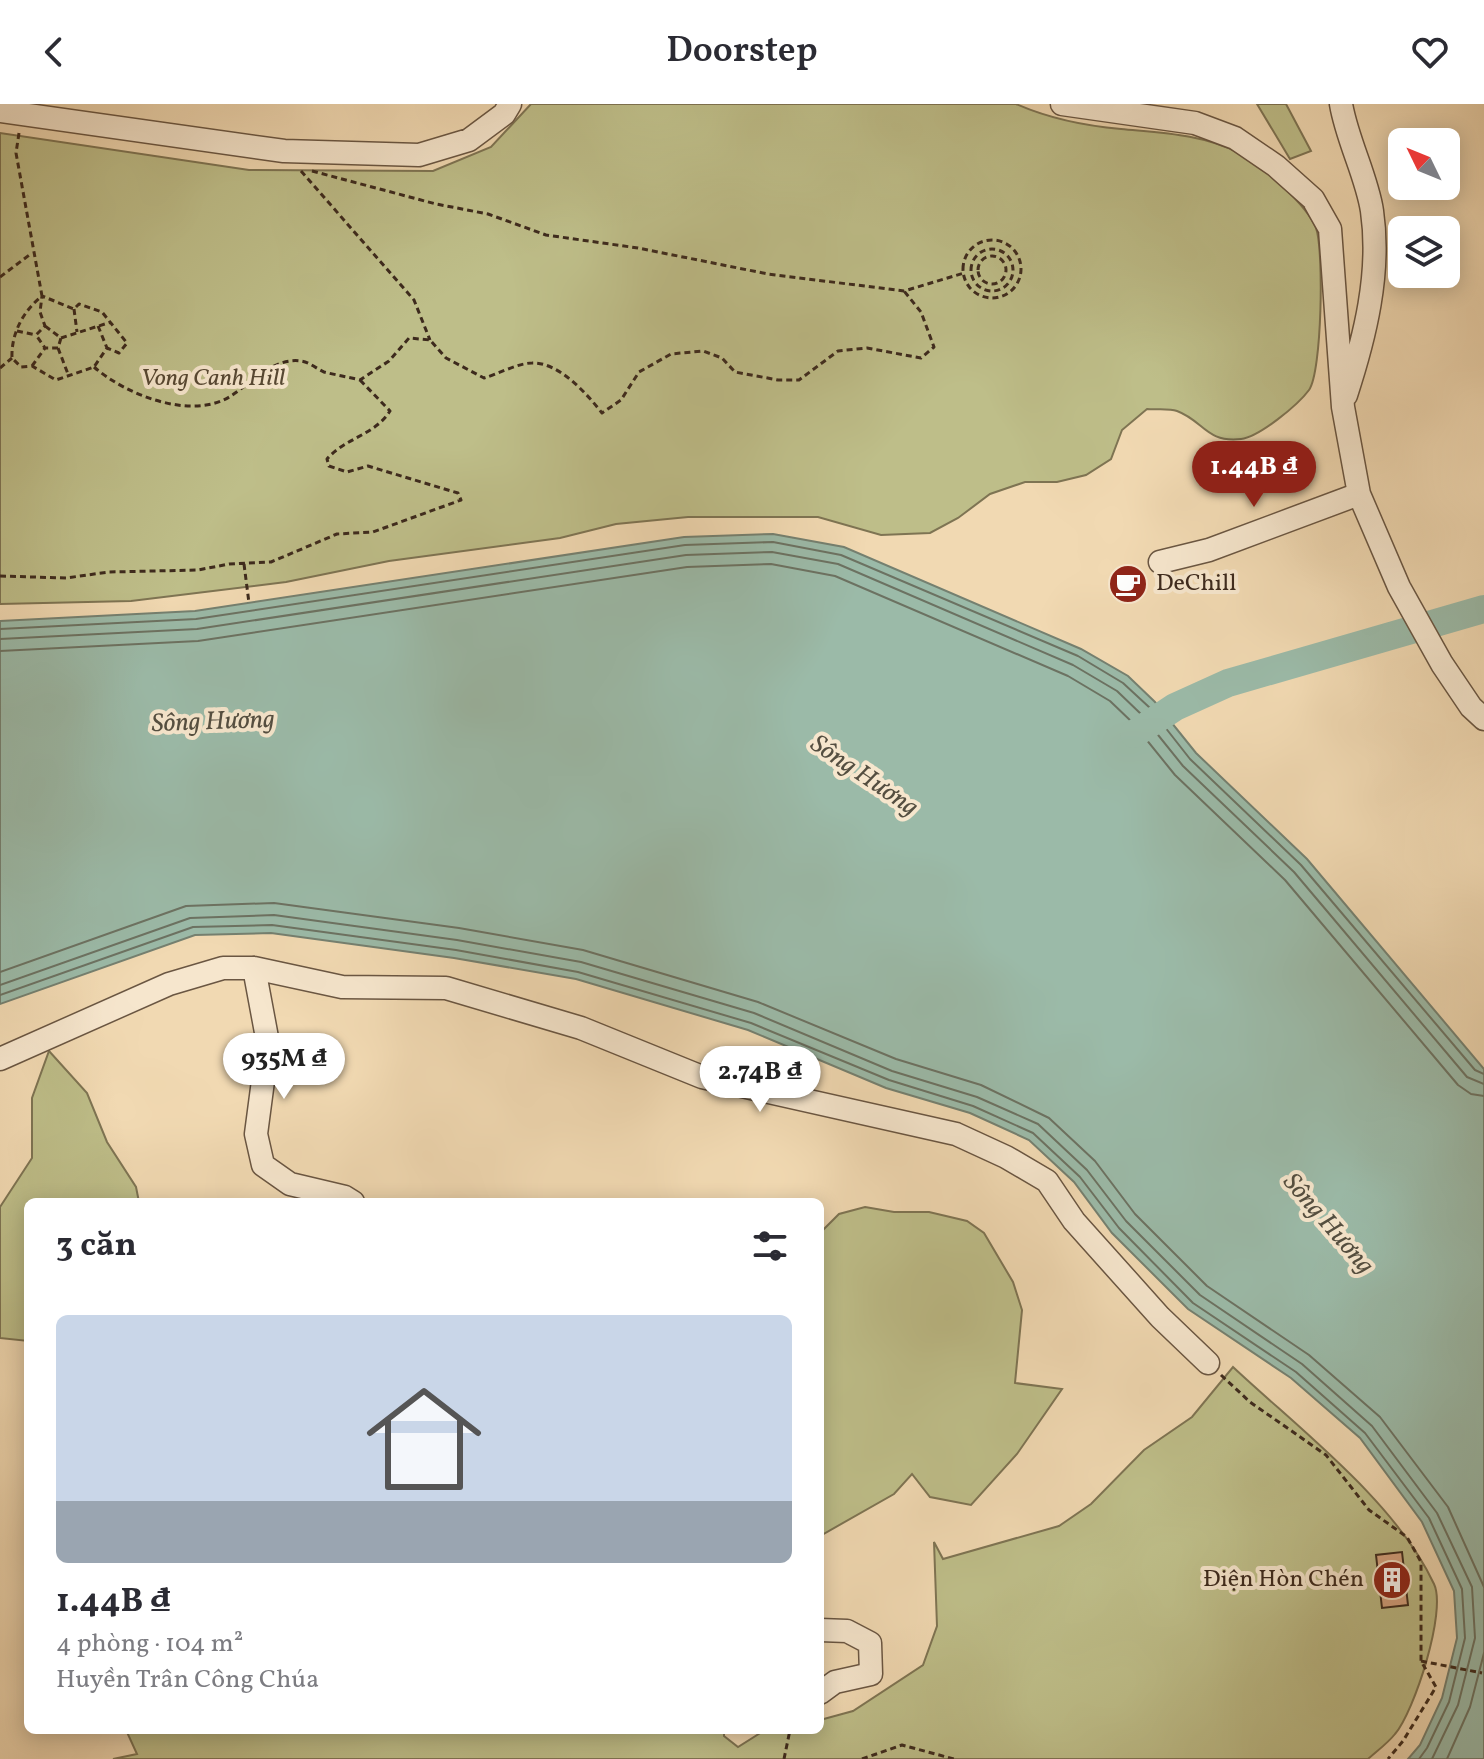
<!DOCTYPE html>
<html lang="vi">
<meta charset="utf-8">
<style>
body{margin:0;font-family:Vollkorn,serif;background:#f2f2f3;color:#2b2b33;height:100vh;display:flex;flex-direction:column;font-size:30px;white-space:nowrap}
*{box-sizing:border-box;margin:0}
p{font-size:26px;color:#7c7c81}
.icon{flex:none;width:44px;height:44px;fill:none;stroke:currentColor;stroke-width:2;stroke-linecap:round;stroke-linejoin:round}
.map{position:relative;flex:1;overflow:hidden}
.side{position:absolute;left:24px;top:1094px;width:800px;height:536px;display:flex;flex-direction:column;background:#fff;border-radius:12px;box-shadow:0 4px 20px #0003}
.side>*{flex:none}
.needle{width:52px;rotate:313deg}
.tools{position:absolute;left:1388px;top:24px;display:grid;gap:16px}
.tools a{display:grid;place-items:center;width:72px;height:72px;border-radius:12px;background:#fff;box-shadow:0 4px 20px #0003;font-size:40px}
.price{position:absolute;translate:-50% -68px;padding:0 18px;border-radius:28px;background:#fff;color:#222;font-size:26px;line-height:52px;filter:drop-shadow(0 2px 4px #0008)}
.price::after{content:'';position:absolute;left:50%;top:48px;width:24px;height:18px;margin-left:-12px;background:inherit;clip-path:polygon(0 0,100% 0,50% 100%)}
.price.on{background:#8f2418;color:#fff}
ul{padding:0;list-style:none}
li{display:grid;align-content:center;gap:16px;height:424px;padding:0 32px}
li+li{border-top:2px solid #e1e1e2}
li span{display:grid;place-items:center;height:248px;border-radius:12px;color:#555}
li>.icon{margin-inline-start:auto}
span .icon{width:144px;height:144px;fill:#fffc;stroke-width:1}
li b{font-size:34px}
h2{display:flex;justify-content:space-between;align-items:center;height:96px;padding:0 32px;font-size:34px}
header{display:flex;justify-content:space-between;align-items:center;height:104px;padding:0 32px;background:#fff;font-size:36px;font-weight:600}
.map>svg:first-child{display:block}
</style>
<header><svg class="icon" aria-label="back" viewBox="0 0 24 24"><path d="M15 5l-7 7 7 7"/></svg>Doorstep<svg class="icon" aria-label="heart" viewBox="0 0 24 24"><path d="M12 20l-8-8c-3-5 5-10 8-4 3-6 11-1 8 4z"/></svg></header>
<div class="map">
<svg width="1484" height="1655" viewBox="0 0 1484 1655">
<rect width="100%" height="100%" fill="#f1d9b2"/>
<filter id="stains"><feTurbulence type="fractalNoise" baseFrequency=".0025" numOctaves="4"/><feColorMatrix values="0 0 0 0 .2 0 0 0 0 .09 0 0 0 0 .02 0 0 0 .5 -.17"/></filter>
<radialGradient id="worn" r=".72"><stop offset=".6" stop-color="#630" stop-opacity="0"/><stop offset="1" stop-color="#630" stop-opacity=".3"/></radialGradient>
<path fill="#bebe89" stroke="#7e7453" stroke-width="2" d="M531,0H1016C1048,14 1086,22 1121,25C1162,29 1202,30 1239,49C1261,60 1307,101 1316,124C1324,146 1322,268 1309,286C1298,301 1259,333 1241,335C1206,339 1204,317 1177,307C1169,304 1156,306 1147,305L1122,326L1111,355L1086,371L1057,378H1025L990,390L958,414L930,429L881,431L818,413H688L616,420L560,434L389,457L286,478L131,497L0,500V29L249,66L433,67L491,43Z
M1257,0H1286L1311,47L1290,55Z
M49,947L87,989L107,1038L136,1083L139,1098H28V1237L0,1234V1103L32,1054V994Z
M865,1103L894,1108H929L967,1117L984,1129L1013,1178L1022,1206L1015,1279L1062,1285L1017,1350L971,1401L930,1393L912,1370L894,1390L820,1432V1129L839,1110Z
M1233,1263C1299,1325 1396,1398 1434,1480C1447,1507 1414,1608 1395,1630C1388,1639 1377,1647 1368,1655H113L137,1650L126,1626H724V1632L738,1643L765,1626H820V1616L853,1607L923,1561L937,1522L934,1438L943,1455L1059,1422L1091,1400L1144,1346L1192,1313Z"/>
<path fill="#9bbaa8" stroke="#758070" stroke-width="2" d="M773,430L844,443L1081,545L1128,572L1155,598L1196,649L1307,755L1484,965V1655H1408L1420,1641L1442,1594L1457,1534L1454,1487L1422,1418L1360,1334L1291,1274L1188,1205L1112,1129L1074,1078L1029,1036L970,1009L886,984L748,926L576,875L454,854L271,829L195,831L0,900V517L195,507L684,433Z"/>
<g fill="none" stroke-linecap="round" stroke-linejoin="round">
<path stroke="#6c7262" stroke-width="2" d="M0,525L196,515L685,441L773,438L841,451L1078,552L1123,579L1150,604L1190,655L1301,761L1475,966L1484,970
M0,535L197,525L686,451L772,448L838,460L1073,561L1117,587L1142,611L1183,662L1294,768L1467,973L1484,980
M0,547L198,537L687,463L771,460L835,472L1068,572L1110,597L1133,619L1175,671L1285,776L1458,981L1471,990L1484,992
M0,868L186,802L274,799L459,824L583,846L758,898L896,955L981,981L1049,1014L1095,1057L1135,1110L1207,1182L1309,1251L1380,1313L1448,1403L1484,1483
M0,881L190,814L274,811L457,836L581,858L754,909L892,967L977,993L1038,1020L1087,1066L1126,1117L1200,1191L1302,1260L1372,1322L1437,1409L1472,1483L1475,1534L1458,1601L1432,1655
M0,891L193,823L272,821L456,846L578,868L751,919L889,976L973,1002L1033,1029L1080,1073L1119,1124L1193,1199L1296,1268L1365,1329L1429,1414L1462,1485L1465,1534L1449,1598L1427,1644L1419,1655
M1447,1655L1470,1603L1484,1549"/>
<path stroke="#9bbaa8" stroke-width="28" d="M1134,630L1175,603L1228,579L1484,505"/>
</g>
<path fill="#daa684" stroke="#3d2a1d" stroke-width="2" d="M1402,1448L1408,1501L1382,1504L1376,1451Z"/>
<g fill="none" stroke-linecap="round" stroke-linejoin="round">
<g stroke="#6a5642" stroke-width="25">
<path id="minor" d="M1062,0L1195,19L1235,34L1276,62L1313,95L1330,125L1343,303L1359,390L1399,483L1442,560L1471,603L1484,615
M1341,0C1347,36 1367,73 1372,107C1381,169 1365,233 1346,291
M0,7L284,47L419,51L469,36L504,10L510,0
M1160,458L1209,446L1359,390
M254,864L268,939L256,1030L263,1061L290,1080L345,1093L353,1098
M0,955L169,880L223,864H254L342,883L446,884L581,924L702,973L956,1030L1006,1053L1047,1077L1074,1117L1160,1213L1208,1259
M820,1526L847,1527L870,1539L871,1570L835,1578L820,1589"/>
</g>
<path stroke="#3d2a1d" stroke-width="3" stroke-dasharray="6 4" stroke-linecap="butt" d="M19,29L16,49L42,192C23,207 11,230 12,254L21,263L32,262L56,276L94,263L107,244L119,249L127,239L102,208L79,200L74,205L42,192L40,208L45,222L36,231L45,244H58L61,234L45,222
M301,67L414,196L430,236
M312,67L436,100L488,110L546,131L638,144L768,170L904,187L964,169
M963 165a29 29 0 1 1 58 0a29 29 0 1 1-58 0Z
M971 166a21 21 0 1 1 42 0a21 21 0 1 1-42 0Z
M978 166a14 14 0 1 1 28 0a14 14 0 1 1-28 0Z
M0,173L32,149
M74,205L77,228
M98,222L107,244
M17,227L36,231
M61,234L111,218
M58,244L68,270
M32,262L45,244
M94,263C126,291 192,317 231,292C251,279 274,253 301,257C309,258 317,265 324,268C336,271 348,273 360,276L389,257L409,234L430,236L446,254L484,274C498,270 518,259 532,259C559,258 587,290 602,309L621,296L639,268L671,250L703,247L722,254L735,268L778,276H799L838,247L867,244L921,254L934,243L921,208L904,187
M0,264L12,254
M244,460L249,499
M0,472L66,474L109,468L198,466L229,460L271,458L337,430L373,428L461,396L458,389L368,362L347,368L329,362L327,355C345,334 375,331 390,307L360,276
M1221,1271L1250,1298L1326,1351L1369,1406L1407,1433L1421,1458V1557L1436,1583L1403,1637L1388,1655
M1421,1557L1482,1569
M784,1655L790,1626
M862,1655L902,1641L954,1655"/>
<use href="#minor" stroke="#f6e6cd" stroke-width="22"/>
</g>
<defs>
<g id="cafe-disc" transform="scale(2)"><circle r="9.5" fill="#8f2418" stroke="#f6e6cd"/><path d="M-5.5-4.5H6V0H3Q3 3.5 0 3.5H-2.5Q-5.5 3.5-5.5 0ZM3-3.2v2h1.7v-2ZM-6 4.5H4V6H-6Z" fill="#fff"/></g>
<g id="building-disc" transform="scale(2)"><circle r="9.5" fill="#8f2418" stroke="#f6e6cd"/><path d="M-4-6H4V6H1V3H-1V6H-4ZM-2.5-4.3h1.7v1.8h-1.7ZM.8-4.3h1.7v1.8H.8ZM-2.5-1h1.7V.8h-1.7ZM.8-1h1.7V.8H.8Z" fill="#fff"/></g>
</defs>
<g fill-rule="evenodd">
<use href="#cafe-disc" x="1128" y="480"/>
<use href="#building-disc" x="1392" y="1476"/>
</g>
<g text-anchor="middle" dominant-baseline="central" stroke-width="8" stroke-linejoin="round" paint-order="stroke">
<g font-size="24" font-style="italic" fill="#574833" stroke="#f6e6cd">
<text x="213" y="275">Vong Canh Hill</text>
</g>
<g font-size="24" fill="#3d2a1d" stroke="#f6e6cd" text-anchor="start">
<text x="1156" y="480">DeChill</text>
<text x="1364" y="1476" text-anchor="end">Điện Hòn Chén</text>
</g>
<g font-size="26" font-style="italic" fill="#544e40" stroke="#f6e6cd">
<text transform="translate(213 618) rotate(-2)">Sông Hương</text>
<text transform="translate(864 672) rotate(34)">Sông Hương</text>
<text transform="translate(1328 1120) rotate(49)">Sông Hương</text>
</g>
</g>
<rect width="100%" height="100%" filter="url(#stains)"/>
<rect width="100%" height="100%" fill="url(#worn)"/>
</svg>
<div class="tools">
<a><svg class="needle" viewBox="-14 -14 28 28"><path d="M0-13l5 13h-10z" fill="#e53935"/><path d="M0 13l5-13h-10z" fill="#7c7c81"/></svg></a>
<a><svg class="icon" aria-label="layers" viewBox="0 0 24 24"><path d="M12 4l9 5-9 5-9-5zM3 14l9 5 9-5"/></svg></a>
</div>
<b class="price on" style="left:1254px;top:405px">1.44B ₫</b>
<b class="price" style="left:284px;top:997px">935M ₫</b>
<b class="price" style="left:760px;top:1010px">2.74B ₫</b>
<section class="side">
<h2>3 căn<svg class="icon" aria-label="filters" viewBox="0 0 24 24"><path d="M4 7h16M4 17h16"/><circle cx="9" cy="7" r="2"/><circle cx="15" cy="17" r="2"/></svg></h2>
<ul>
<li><span style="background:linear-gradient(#c9d6e8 75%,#9aa5b1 0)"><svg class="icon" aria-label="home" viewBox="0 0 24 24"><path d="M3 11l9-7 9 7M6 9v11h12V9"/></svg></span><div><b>1.44B ₫</b><p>4 phòng · 104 m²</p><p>Huyền Trân Công Chúa</p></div></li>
</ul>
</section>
</div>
